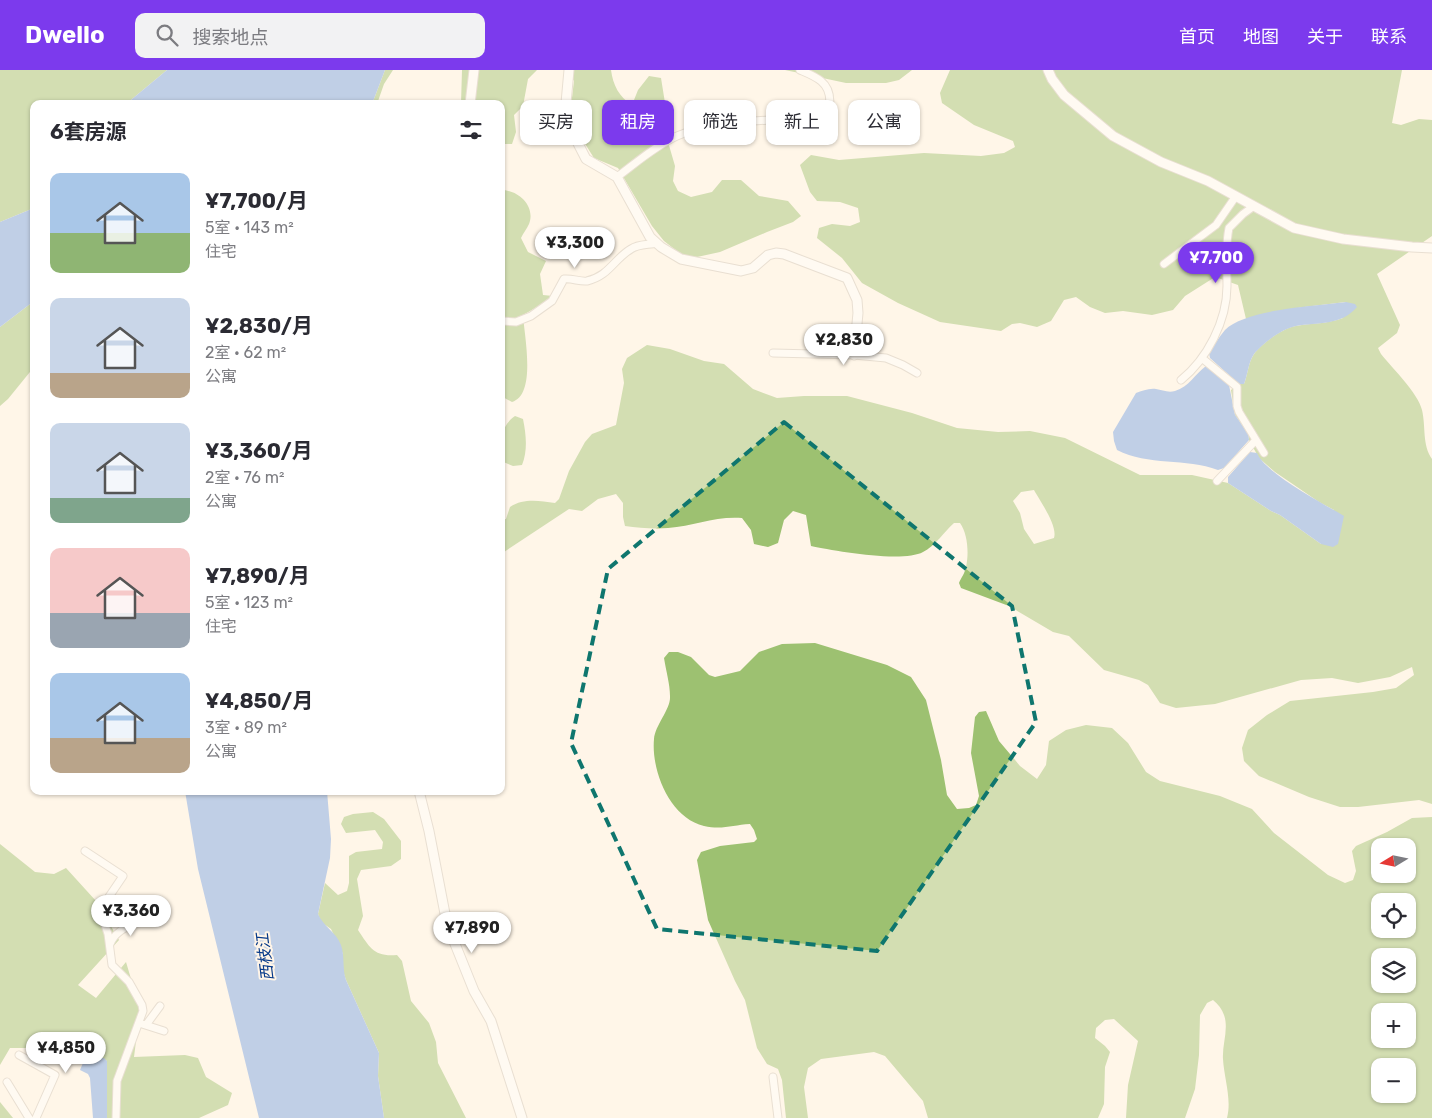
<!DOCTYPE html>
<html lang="zh">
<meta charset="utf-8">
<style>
body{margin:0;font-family:Rubik,"Noto Sans SC",sans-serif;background:#f2f2f3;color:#2b2b33;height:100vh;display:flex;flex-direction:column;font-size:19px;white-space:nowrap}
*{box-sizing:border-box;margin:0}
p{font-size:16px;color:#7c7c81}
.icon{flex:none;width:28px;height:28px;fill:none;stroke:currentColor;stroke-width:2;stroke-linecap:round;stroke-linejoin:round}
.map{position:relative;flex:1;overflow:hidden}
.side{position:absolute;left:30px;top:30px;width:475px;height:695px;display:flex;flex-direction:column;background:#fff;border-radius:10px;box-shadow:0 1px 4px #0004}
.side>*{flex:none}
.top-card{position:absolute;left:520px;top:30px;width:475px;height:45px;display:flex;gap:10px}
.needle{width:32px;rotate:260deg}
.fabs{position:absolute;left:1371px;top:768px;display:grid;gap:10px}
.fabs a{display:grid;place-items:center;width:45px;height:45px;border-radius:10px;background:#fff;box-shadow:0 1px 4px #0004;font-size:25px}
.price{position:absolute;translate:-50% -42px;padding:0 11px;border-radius:18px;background:#fff;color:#222;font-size:16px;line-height:32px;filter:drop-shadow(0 1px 2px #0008)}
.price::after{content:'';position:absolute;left:50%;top:30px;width:15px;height:11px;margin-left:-8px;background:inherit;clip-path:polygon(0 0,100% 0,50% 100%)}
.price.active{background:#7c3aed;color:#fff}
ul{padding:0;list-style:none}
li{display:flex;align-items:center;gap:15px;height:125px;padding:0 20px}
li span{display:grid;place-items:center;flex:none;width:140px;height:100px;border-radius:10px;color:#555}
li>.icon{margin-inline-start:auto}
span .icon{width:60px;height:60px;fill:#fffc;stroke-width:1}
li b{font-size:21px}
h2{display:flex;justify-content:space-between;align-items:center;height:60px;padding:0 20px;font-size:21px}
.chip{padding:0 18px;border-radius:10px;background:#fff;box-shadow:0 1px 4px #0004;font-size:18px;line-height:45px}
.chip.active{background:#7c3aed;color:#fff}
header{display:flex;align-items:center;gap:30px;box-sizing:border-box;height:70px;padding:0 25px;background:#7c3aed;color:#fff}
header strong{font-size:24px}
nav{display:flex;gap:28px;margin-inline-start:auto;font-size:18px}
.search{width:350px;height:45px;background:#f2f2f3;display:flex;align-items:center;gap:12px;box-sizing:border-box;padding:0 18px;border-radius:10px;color:#7c7c81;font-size:19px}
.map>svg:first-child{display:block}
</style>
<header>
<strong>Dwello</strong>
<div class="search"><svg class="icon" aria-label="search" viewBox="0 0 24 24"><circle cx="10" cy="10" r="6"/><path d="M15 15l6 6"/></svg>搜索地点</div>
<nav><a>首页</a><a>地图</a><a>关于</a><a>联系</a></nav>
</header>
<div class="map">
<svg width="1432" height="1048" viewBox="0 0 1432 1048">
<rect width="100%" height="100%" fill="#fff5e8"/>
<path fill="#9dc171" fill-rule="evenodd" d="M0,0H167L126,34H34V138L0,152Z
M385,0H393L384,14L377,34H372Z
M462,0H537L528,9L523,36L514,45L516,62L512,74H501V34H461Z
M567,0H611C613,15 619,27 632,35L638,20L649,6L661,8L665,33L660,56L666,65L675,96L673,111L678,121L691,127L712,122L722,110H741L759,126L788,131L801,146L793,152L767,162L720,182L697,187L682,185L664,171L652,156L618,98L594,88L582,69L570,44L574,11Z
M785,0H912L899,10L886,13H846Z
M950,0H1402L1392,53L1401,55L1419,49L1432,50V166L1377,204L1400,255L1397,263L1378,278L1381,284C1393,299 1418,323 1422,340C1426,357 1422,375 1432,389V734L1419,730L1358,737H1340L1309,727L1259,706L1244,691L1242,678L1248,660L1267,645L1290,631L1373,622L1396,618L1414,605L1412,597L1390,607L1358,613L1332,608L1301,610L1215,634L1176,638L1160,633L1148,615L1139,610L1104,600L1069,566L1053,562L1009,536L961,518L959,513C961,508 965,503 966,497C969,484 968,464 960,453H954C944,462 935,476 923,482C903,493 834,481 811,476L806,445L793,441L784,450L778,473L768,477L754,474L751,460L742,448C715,446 694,456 668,458C654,459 639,458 625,456L623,447V433L616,424L598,429L582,441L569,439L501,484V450L506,449L510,437C524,428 539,431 555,433L559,429L569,401L585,372L592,364L616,355L624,313L622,299L627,288L647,275L670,279L704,291L724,294L753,319L777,328L804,326H847L912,343L957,358L998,362L1030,361L1065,368L1140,405H1192L1228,413L1271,441L1280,445L1321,474L1334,440L1319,432L1275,402L1259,388L1249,370L1248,363L1235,345L1231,320L1239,314H1244C1248,304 1248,293 1254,284C1262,273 1283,258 1296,256C1312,253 1327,254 1343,248L1346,232C1313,236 1279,239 1246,249L1238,215L1215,207L1185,226L1173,240L1152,245L1123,241L1105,243L1090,237L1076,227L1064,230L1051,251L1037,257L1020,253L1012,254L1001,261L940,252L898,233L862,213L842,188L817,168L819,158L832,154L850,156L860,152L858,138L840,132L817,131L810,122L800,95L811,85L839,90L924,83L981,86L1004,83L1015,77L1013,71L974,55L942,33L940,23ZM1034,420C1040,431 1058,456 1054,468L1034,474L1024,459L1020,443L1013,431L1021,422Z
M501,120C518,120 536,136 529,154C527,159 523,163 521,168L528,182L546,191L540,204L543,225L553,226L551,229L523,245C524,264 537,325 512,332L501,326Z
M34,231V297L8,329L0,336V257Z
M515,346L523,349C526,364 528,380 522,395L513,396L501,391C501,374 499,357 515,346Z
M815,573L887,595L911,607L926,630L941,690L947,725L957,739L969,738L976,735L979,726L971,683L975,647L979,642L986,641L999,671L1020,696L1037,709L1046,695L1049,671L1066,660L1086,655L1112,658L1128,673L1146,702L1160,711L1220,726L1252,739L1274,763L1328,805L1345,813L1353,810L1356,801L1352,781L1356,776L1387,762L1412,748L1432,747V1048H1227C1232,1029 1224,1008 1223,989C1222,975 1229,959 1224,945C1222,939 1218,934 1213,930L1207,933L1200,945L1199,985L1195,1019L1185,1048H1126L1128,1015L1138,971L1114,949L1105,950L1096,958L1095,968L1105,976L1110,982L1105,997L1104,1034L1098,1048H928L923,1031L885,986L874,982L821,989L808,998L804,1017L808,1048H786L782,1010L778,999L767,994L757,978L745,930L735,911L708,850L697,790L701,782L720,776L754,772L757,769L754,760L750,754C733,755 722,760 704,756C670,748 651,701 654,669C655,655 671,639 670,626C670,614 666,601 664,588L669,582H678L691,587L709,605L715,607L740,601L759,582L782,574ZM1380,776H1408V804H1380ZM1380,831H1408V859H1380ZM1380,886H1408V914H1380ZM1380,941H1408V969H1380ZM1380,996H1408V1024H1380Z
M373,742L384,749L401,771V789L391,796L361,800L357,809L363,846L358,860C370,878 374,887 397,885L402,891L411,931L429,953L436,972L438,993L466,1048H384L378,1006L379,983L346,910L343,901V884L331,859L321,852L318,844L325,813L338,825L347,821L349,813V786L356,782L382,779L383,772L375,760L346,763L341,754L344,747L353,744Z
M0,774L35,802L54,804L66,798L96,831L119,870L78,915L96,928L126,892L140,939L134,987L185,985L198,988L206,1007L232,1023L228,1035L199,1048H107V991L97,986H91L87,978L80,972L64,978H10L0,995Z
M0,1032L13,1048H0Z"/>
<path fill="#749fe5" d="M167,0H385L372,34H126Z
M34,138V231L0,257V152Z
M1346,232L1355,234L1357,237C1341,256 1318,252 1296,256C1283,258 1262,274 1254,284C1248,293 1248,304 1244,314H1239L1210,288L1209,283C1214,275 1219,267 1225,260C1245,239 1317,236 1346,232Z
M1206,296L1229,315L1235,345L1248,363L1249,370L1224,398L1218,400C1186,388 1148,396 1117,380L1114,371L1113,362L1136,323C1142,321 1149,318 1156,319C1162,320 1168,323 1175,321C1189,317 1195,304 1206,296Z
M1250,382L1257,383C1266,404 1323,433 1344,446L1338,474L1333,477L1321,474L1280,445L1271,441L1228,413V407Z
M185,721H327L331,769L330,788L318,844C323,856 336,862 341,875C345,886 342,898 346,910L379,983L378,1006L384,1048H259L198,799Z
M91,986L104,988L107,991V1048H93L90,1008L88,1004L80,1000L83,993Z"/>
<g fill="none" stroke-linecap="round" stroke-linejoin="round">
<g stroke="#cec4b8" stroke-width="9">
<path id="minor" d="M617,107C636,93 655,76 677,66C704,54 738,52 768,50C785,49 803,60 820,50C834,43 832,20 821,11C815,6 807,3 800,0
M1164,194L1216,155L1236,126
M501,251L516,252L531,246L552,231L564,209C572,208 580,212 587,211C609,206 614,189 631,179C638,174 648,175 657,173
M773,283L854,285L886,288L903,295L917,303
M1203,289L1237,317V336L1239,342L1264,383
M1181,310C1207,289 1227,251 1227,216C1227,197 1225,177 1229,158L1243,144L1254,136
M1217,411L1256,370
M85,781L123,806L100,840L108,864L112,895L129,912L142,935L143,941L117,1011L116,1048
M110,874C115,861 129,856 140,850
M139,953L164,961
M146,955L160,936
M19,985L55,1005L36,1048
M773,1007L778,1048
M7,1012L29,1048"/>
</g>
<g stroke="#cec4b8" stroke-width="11">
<path id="tertiary" d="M569,0L565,44L567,52L586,89L617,107L650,167L661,177L681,189L741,201L753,198L768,185L776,183L784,184L847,208L857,230L858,243L854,285
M1048,0L1052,9L1064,25L1113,66L1161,92L1208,111L1294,158L1343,169L1412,177L1432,178
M470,34L474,0
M419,721L429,761L447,854L474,921L491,951L522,1048"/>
</g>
<use href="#minor" stroke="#fff" stroke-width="7"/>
<use href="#tertiary" stroke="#fff" stroke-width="9"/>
</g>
<path d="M0 0H1432V1048H0ZM784,352L1012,536L1036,652L877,881L657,859L571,673L608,499Z" fill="#fff5e8" fill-opacity=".55" fill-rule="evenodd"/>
<path fill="none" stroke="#0f766e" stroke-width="4" stroke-dasharray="10 6" stroke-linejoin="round" d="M784,352L1012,536L1036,652L877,881L657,859L571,673L608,499Z"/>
<g text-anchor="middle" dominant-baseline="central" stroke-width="4" stroke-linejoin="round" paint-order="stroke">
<g font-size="16" font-style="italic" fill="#063989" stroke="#fff5e8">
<text transform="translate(265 887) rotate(-97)">西枝江</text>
</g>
</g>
</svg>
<div class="fabs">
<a><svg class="needle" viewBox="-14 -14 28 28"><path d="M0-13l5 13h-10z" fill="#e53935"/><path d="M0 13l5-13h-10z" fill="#7c7c81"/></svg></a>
<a><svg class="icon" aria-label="locate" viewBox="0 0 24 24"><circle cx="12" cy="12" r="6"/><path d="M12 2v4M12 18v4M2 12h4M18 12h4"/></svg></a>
<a><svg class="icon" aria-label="layers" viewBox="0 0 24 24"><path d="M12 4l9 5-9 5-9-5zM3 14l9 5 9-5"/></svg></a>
<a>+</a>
<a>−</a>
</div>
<b class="price" style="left:575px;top:199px">¥3,300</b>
<b class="price active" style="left:1216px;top:214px">¥7,700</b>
<b class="price" style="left:844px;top:296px">¥2,830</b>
<b class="price" style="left:131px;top:867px">¥3,360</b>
<b class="price" style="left:472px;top:884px">¥7,890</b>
<b class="price" style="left:66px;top:1004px">¥4,850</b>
<div class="top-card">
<a class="chip">买房</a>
<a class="chip active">租房</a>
<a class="chip">筛选</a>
<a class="chip">新上</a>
<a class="chip">公寓</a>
</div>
<section class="side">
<h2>6套房源<svg class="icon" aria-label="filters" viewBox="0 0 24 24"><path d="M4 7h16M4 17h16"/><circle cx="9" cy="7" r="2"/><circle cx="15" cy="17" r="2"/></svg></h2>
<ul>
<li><span style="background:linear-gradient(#a9c7e8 60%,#8fb573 0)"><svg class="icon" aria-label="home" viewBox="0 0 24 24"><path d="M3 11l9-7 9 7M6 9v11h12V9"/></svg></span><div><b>¥7,700/月</b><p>5室 · 143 m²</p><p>住宅</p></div></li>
<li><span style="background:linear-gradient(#c9d6e8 75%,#b9a48a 0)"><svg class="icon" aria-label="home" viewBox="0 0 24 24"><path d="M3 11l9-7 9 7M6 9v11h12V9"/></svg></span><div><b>¥2,830/月</b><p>2室 · 62 m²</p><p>公寓</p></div></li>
<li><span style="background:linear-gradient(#c9d6e8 75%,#7fa58c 0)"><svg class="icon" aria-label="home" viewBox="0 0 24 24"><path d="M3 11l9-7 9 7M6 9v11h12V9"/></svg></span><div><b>¥3,360/月</b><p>2室 · 76 m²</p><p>公寓</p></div></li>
<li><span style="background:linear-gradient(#f6c9c9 65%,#9aa5b1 0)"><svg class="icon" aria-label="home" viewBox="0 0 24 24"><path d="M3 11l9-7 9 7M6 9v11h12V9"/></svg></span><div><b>¥7,890/月</b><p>5室 · 123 m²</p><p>住宅</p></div></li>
<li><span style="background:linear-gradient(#a9c7e8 65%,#b9a48a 0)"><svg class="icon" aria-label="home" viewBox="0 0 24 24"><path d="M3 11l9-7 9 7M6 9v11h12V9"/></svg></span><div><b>¥4,850/月</b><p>3室 · 89 m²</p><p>公寓</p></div></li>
</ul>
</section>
</div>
